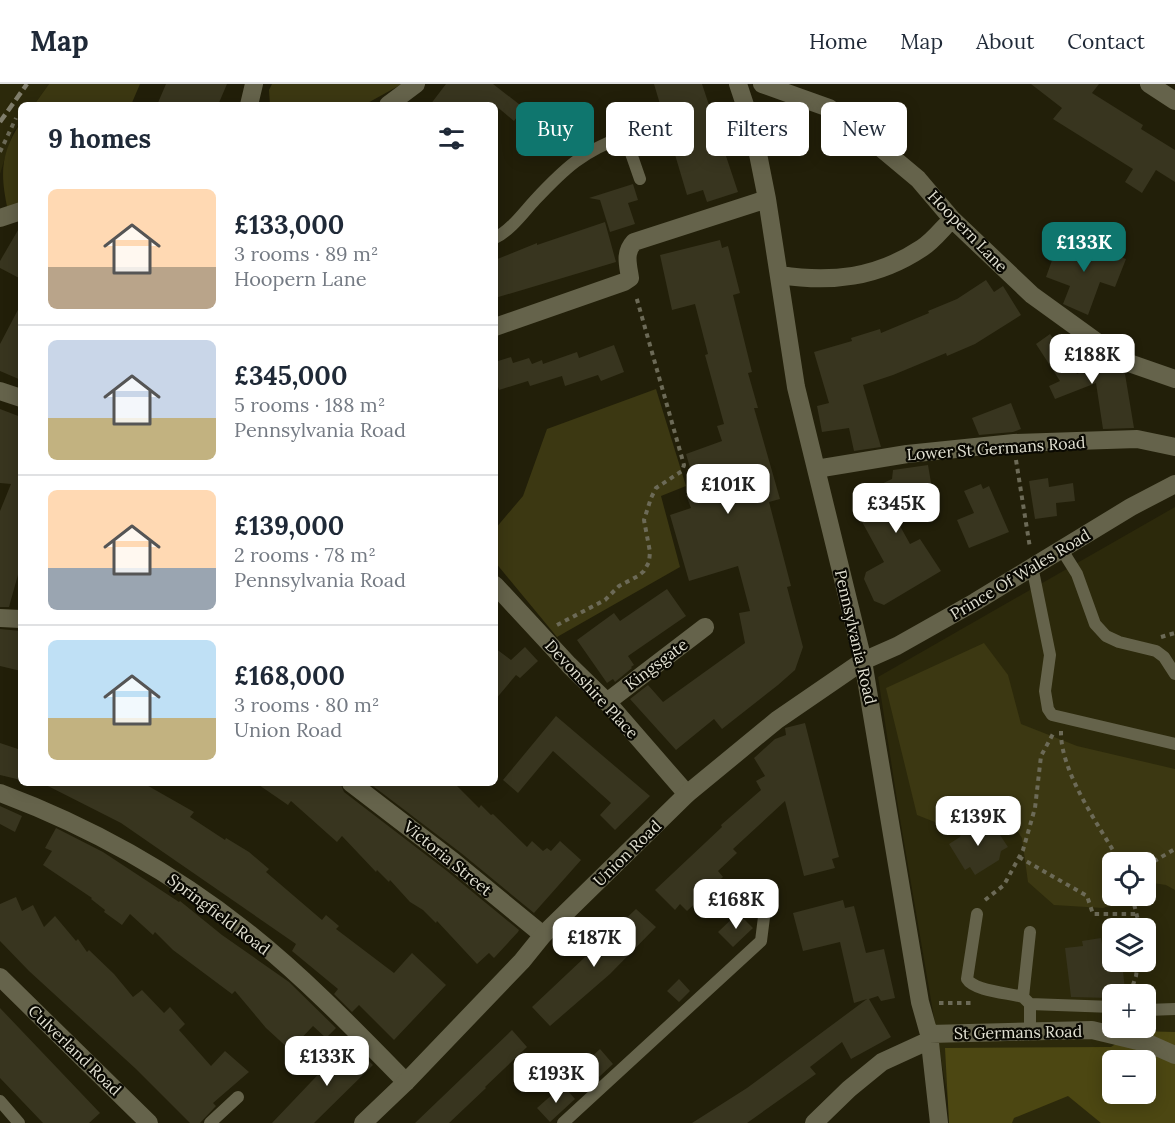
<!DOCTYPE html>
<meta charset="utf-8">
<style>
body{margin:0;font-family:Lora,serif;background:#f2f2f3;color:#1f2937;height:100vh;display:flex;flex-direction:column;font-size:22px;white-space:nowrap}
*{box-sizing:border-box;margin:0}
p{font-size:20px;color:#747a83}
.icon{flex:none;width:33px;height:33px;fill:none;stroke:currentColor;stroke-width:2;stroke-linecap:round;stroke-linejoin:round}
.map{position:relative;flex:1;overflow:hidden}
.panel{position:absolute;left:18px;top:18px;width:480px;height:684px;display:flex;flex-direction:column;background:#fff;border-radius:9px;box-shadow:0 3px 15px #0003}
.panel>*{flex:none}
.hud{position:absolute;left:516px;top:18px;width:568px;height:54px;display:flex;gap:12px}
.tools{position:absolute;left:1102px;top:768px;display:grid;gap:12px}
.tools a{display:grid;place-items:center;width:54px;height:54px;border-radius:9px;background:#fff;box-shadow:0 3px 15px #0003;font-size:30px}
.price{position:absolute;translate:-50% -51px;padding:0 14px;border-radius:12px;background:#fff;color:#222;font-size:20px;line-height:39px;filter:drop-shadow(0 2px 3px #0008)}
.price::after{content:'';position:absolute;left:50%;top:36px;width:18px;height:14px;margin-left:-9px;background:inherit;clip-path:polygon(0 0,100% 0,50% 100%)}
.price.selected{background:#0f766e;color:#fff}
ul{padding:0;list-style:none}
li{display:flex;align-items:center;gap:18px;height:150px;padding:0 30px}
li+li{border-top:2px solid #e0e1e3}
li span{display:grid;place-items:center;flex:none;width:168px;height:120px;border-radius:9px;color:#555}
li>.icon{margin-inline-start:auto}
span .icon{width:72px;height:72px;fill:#fffc;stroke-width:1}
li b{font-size:26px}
h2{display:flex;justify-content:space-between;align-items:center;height:72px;padding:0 30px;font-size:26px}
.pill{padding:0 21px;border-radius:9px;background:#fff;box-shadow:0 3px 15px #0003;font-size:21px;line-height:54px}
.pill.selected{background:#0f766e;color:#fff}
header{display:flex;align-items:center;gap:36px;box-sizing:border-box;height:84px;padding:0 30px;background:#fff;border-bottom:2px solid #e0e1e3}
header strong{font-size:28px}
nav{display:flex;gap:33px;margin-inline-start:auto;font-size:21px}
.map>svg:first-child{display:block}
</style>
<header>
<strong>Map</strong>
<nav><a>Home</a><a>Map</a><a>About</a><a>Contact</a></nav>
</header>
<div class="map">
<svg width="1175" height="1039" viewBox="0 0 1175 1039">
<rect width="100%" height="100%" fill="#221f09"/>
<path fill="#2c290b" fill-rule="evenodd" d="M0,0H49L34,21H21V38L13,48L0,90Z
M1175,423V1039H952L899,729L878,593ZM1113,778H1146V812H1113ZM1113,844H1146V878H1113ZM1113,910H1146V944H1113ZM1113,976H1146V1010H1113Z"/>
<path fill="#3c3812" d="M49,0H140L131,21H34Z
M272,0H402L364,21H270L269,6Z
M21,38V121L8,127C0,90 0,70 21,38Z
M656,305L686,402L661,412L680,483L557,553L495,478V445L523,412L547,345Z
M984,559L1008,591L1021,640L1077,662L1175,685V806L1166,801L1146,798V778H1113V812H1129L1125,816L1103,824L1054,821L1028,798L1022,754L998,719L977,716L945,742L917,731L886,604Z"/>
<path fill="#4c4712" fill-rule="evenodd" d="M1136,947L1175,948V1039H1101L1068,1012L1014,1034L1012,1039H949L945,964L1111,963ZM1113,976H1146V1010H1113Z"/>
<path fill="#38351f" d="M166,0H227L218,21H157Z
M446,0H493L524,24L514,37L495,21H430Z
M654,0H702L738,108L707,118L703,106L687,111Z
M1031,0H1099L1092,9L1143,41L1141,45L1175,66V98L1156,86L1142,109L1125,98L1133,85L1053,35L1062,24Z
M633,100L638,116L628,119L635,140L610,148L600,116L589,114Z
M605,138L616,178L495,214V176L537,159V161Z
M21,141V195L0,184V177Z
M720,156L722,164L728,162L740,209L733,211L752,288L748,289L758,324H754L780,415L769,418L791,502L787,503L803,563L795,586L778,601L722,645L714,635L676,666L630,615L648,601L663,618L745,559L739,529L750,527L738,482L689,497L670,431L691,424L686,411L697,407L686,370L722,357L717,342L724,340L705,271L708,270L695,220L672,226L660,171Z
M1059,157L1084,166L1086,160L1126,175L1115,203L1100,198L1088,231L1063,220L1070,202L1046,193Z
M986,196L994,208L1003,202L1021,231L975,260L947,272L946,269L893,291L863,301L881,363L854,367L849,344L822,348L817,322L829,319L814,268L852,257L851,254L880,245L881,249L929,229L928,227L957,215Z
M21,220V296L0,287V260Z
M1050,250L1077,290L1105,277L1125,290L1134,344L1103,345L1096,299L1055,315L1049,302L1060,297L1036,260Z
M614,261L624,288L601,297L598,291L565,302L562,292L530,302L528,297L499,306L495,293V278L511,273L513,279L529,274L532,280L542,276L543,280L577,268L579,274Z
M1011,319L1021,345L1013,348L979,351L972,334Z
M0,325L21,333V480L9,523H0V427L11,400L0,399Z
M928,381L934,416L890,424L910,460L920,455L941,487L884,521L874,517L864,495L866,488L884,478L855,425L854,413L892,395L893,386Z
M1048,394L1049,403L1073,399L1075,417L1056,419L1057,432L1035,435L1029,397Z
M981,400L983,405L989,402L1009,448L969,464L957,436L974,429L964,407Z
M667,505L686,532L628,572L634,581L631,583L632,584L615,598L613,595L607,599L577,556L614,529L620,537Z
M0,545L21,547V587L0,582Z
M525,563L538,577L520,594L516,591L495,616V564L511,576Z
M556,632L650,712L615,746L600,731L611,719L553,667L518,709L503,696Z
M805,639L839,773L832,775L835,784L804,792L785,717L733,765L737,769L718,787L723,793L687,827L680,820L675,826L655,806L722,743L721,741L761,706L756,697L765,692L754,674L775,655L786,651L785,644Z
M0,659L21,666V696L0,691Z
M42,699H143L194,728L190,733L225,756L226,754L249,768L269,785L266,788L322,836L326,831L339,842L336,845L394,889L412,869L446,901L394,956L359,921L352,928L334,910L338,905L292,867L296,860L121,739Z
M256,699H340L344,708L447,787L519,846L518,848L494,874L489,869L477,880L437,837L436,839L423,826L410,818L390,796L389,798L377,786L376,788L342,752L337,758L291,717L288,721Z
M369,699H454L479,724L481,721L491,731L493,730L527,763L532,757L543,767L547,764L551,767L560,757L581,776L534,829L461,769Z
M0,722L22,732L15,748L0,740Z
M975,733L986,751L996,745L1008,763L1001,767L999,776L975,791L970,783L965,786L949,760L960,753L964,741Z
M56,744L103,768L179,818L180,817L222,851L289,898L336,944L326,954L313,942L290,966L266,944L235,907L232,910L173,866L155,848L153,851L130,830L122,841L104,828L105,826L91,815L92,814L43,781L52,767L45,764Z
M16,813L22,827L33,821L44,843L55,832L76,857L78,855L87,868L89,866L114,890L133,913L142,906L164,929L170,923L185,940L179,946L211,982L225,967L249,988L213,1019L216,1022L200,1039H190L136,985L29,887L0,857V820Z
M843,816L845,824L854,822L866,869L884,865L895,914L881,917L878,912L869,915L891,953L851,975L842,958L810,983L816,990L747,1039H692L747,1004L867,915L854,919L840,858L803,867L793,829Z
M636,825L656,843L610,890L550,942L532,923Z
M738,829L753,844L733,863L718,848Z
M1101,854L1102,860L1113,858V878H1122L1125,906L1115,907L1113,914L1071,913L1065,864L1083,862L1082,857Z
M679,895L690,907L679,918L667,907Z
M0,924L100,1029L89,1039H43L0,994Z
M512,946L527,963L485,1003L486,1004L449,1039H415Z
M349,958L373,981L314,1039H272Z
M600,965L613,980L599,993L585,979Z
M563,1001L575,1015L550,1038L537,1024Z"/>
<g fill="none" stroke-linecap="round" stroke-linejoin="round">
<path stroke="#6c6a57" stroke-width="4" stroke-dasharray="4.5 4.5" stroke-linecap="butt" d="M0,68L16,34
M1016,376L1030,464
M557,541L605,516L619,502L638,492L644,487L649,478L650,468L644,436L651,414L656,404L682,387L684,381L636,212
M1161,553L1175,549
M1061,647C1060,688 1100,743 1120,778
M1019,773L1087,812L1093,830H1136
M1146,782L1175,765
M1132,812L1140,844
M985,816L1004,801L1023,766L1035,724L1041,672L1054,648
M1130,910L1136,892L1138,878
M939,919H974"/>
<path stroke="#65634b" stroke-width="12" d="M495,154C511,146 523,129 535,116C565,84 583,67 625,52L640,95
M1062,466L1077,490L1095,540L1106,552L1119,558L1156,567L1164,573L1175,590
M1032,482L1050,571L1045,607L1048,625L1052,631L1175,660
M977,830L967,895C974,907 1009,909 1023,913
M1030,920L1113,923
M1146,926L1175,925
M1030,946V920L1023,913L1030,848
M0,1017L19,1039
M210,1039L238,1013
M563,1039L761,857L765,825"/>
<path stroke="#65634b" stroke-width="18" d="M738,0L753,45L767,115L796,303L863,577L920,918L929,950L939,1039
M762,0L829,24L875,59L918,95L952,135L1032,211L1115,271L1129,279L1175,295
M1149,0L1175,17
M249,21L254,0
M388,21L416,0
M0,134L21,127
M780,191C831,199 877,194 922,164C933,157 942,145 952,135
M495,243L624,198L630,194C628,180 624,169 634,158L767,115
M0,307L21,314
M816,385L907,370L1014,359L1137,355L1175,363
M495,501L569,581L607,618L687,710
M0,534L21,535
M607,618L705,543
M351,699L454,778L543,851
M0,709C91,743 170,787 246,847C304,893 355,946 406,998
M0,893L149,1039
M929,950L1092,946L1150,960L1175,971
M814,1039L849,1005L882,978L930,956"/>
<path stroke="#65634b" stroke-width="18" d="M363,1039L406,998L522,877L543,851L687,710L777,636L863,577L897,562L975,518L1131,423L1175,400"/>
<path stroke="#807e6c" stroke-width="4.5" stroke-dasharray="9 4.5" stroke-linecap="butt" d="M0,38L27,0"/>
</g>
<g text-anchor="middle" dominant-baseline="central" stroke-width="4.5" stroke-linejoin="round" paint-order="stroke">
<g font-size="16" fill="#e1e0d2" stroke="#0a0902">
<text transform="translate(968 147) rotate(46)">Hoopern Lane</text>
<text transform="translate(996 364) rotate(-4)">Lower St Germans Road</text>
<text transform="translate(1020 490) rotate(-31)">Prince Of Wales Road</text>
<text transform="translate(856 553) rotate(77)">Pennsylvania Road</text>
<text transform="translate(656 580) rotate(-37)">Kingsgate</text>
<text transform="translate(592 605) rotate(47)">Devonshire Place</text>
<text transform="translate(627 769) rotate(-44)">Union Road</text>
<text transform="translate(448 774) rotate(39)">Victoria Street</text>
<text transform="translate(219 830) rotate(37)">Springfield Road</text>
<text transform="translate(1018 948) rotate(-1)">St Germans Road</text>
<text transform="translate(75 966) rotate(44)">Culverland Road</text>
</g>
</g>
</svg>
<div class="tools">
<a><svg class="icon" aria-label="locate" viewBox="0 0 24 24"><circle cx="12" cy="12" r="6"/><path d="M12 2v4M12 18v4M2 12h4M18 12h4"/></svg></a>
<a><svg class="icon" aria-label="layers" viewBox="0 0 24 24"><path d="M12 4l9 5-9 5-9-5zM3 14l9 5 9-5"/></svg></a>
<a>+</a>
<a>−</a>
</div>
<b class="price selected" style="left:1084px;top:189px">£133K</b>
<b class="price" style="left:1092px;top:301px">£188K</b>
<b class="price" style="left:728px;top:431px">£101K</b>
<b class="price" style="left:896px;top:450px">£345K</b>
<b class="price" style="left:978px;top:763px">£139K</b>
<b class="price" style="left:736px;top:846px">£168K</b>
<b class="price" style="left:594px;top:884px">£187K</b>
<b class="price" style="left:327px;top:1003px">£133K</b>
<b class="price" style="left:556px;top:1020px">£193K</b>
<div class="hud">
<a class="pill selected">Buy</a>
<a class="pill">Rent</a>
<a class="pill">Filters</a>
<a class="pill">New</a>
</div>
<section class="panel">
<h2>9 homes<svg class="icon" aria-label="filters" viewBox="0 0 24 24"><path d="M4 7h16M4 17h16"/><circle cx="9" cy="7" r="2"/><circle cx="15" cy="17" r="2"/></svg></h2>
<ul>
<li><span style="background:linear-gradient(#ffd9b3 65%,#b9a48a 0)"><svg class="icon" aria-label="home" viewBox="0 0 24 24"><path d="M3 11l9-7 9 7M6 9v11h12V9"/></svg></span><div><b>£133,000</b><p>3 rooms · 89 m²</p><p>Hoopern Lane</p></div></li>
<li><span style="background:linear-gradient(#c9d6e8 65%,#c2b280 0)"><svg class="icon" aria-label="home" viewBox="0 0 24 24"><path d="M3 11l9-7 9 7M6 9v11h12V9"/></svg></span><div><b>£345,000</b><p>5 rooms · 188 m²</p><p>Pennsylvania Road</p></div></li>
<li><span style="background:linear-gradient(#ffd9b3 65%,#9aa5b1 0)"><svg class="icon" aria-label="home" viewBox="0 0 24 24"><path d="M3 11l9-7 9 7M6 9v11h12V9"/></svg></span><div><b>£139,000</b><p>2 rooms · 78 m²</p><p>Pennsylvania Road</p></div></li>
<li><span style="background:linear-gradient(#bfe0f5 65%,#c2b280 0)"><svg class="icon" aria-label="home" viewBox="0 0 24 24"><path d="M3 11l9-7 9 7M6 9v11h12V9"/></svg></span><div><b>£168,000</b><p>3 rooms · 80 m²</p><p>Union Road</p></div></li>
</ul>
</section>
</div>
